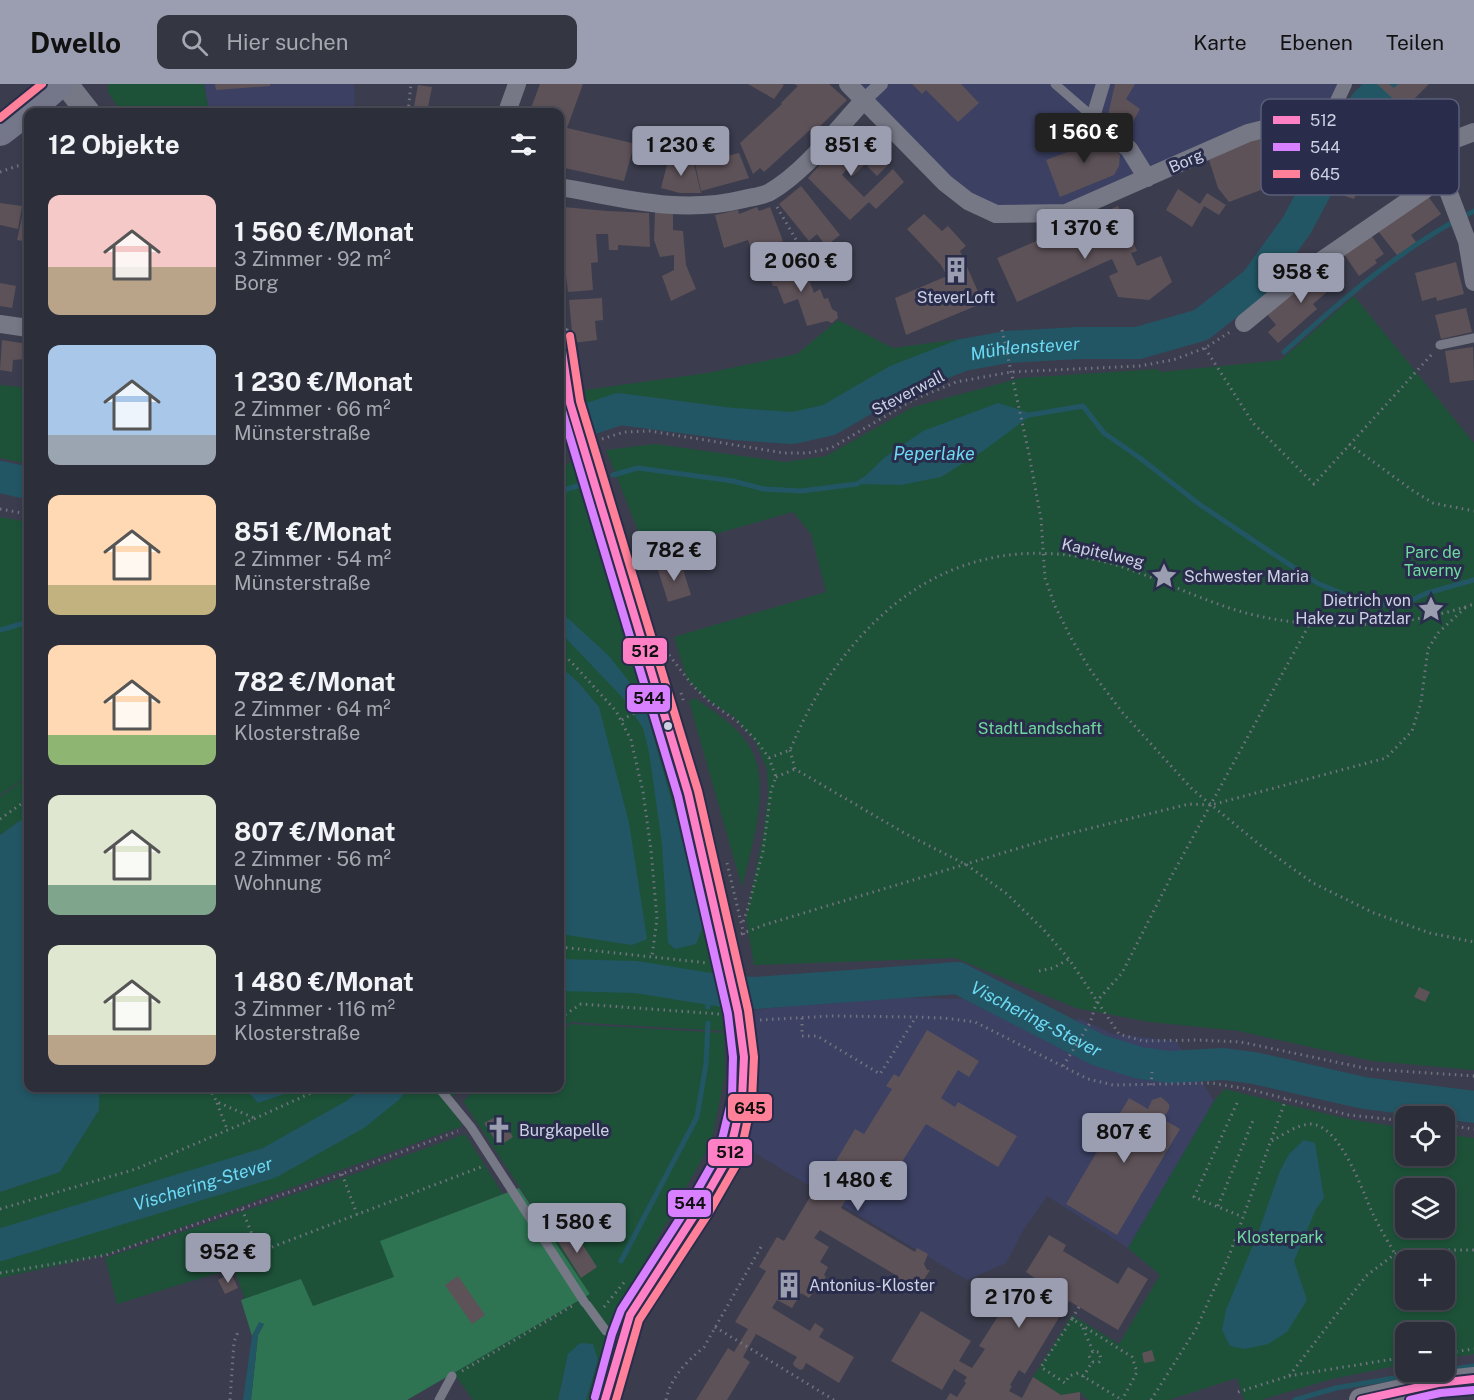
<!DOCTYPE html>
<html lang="de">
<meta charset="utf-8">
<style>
body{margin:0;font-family:"Public Sans",sans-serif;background:#343642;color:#f1f3f6;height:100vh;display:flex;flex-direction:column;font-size:22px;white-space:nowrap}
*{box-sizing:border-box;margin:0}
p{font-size:20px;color:#a6a8af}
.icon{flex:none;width:33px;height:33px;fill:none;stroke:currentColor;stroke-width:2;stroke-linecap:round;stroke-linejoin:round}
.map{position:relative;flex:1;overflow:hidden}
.drawer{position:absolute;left:24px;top:24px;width:540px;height:984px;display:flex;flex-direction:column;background:#2c2e3a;border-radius:12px;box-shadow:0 3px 9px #0003,0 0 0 2px #484a54}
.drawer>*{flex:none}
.buttons{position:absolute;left:1395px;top:1022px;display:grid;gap:12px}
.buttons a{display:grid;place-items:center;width:60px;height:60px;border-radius:12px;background:#2c2e3a;box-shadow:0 3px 9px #0003,0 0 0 2px #484a54;font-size:30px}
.price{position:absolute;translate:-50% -51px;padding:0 14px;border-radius:6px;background:#9b9db0;color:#111;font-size:20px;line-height:39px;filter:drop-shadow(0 2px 3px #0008)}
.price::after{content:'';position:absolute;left:50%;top:36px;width:18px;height:14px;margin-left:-9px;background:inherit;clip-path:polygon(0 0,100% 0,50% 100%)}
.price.active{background:#222;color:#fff}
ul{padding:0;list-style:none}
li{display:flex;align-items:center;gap:18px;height:150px;padding:0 24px}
li span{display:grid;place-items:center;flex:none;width:168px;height:120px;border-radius:12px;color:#555}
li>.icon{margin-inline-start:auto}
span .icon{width:72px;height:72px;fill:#fffc;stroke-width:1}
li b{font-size:26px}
h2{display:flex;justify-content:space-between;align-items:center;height:72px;padding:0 24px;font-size:26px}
header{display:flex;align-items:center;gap:36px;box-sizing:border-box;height:84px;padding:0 30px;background:#9b9db0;color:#111}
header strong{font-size:28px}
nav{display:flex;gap:33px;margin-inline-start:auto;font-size:21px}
.search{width:420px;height:54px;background:#343642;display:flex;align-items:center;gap:15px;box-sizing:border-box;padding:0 21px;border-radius:12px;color:#a6a8af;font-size:22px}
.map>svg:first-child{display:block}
</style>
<header>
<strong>Dwello</strong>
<div class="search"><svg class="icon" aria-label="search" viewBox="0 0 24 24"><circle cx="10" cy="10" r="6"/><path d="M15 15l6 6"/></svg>Hier suchen</div>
<nav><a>Karte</a><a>Ebenen</a><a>Teilen</a></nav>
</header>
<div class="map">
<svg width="1474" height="1316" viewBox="0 0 1474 1316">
<rect width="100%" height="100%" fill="#3b3d4e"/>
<path fill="#3c4063" d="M204,0H354L355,28H209Z
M853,0H1339L1335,25L1066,126H995L942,92Z
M864,913L964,915L1066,956L1078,934L1113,950L1176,957L1214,1017L1128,1164L1047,1112L1024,1145L1006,1179L967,1196L738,1059L747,927Z"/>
<path fill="#1d5239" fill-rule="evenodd" d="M108,0H204L209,28H121L108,8Z
M1354,212L1474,359V986L1373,977L1239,947L1150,938L1076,924L955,874L754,881L746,834L763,751L768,711L767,685L756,659L734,633L709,617L687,595L674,553L826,508L811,450L793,428L647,469L606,366L655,360L785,378L826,372L913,323L1021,294L1158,285L1160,288L1281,276Z
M838,236L893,264L983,252L916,276L831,326L790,335L616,315L582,324L578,307L707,289L797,270Z
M0,301L28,304V380L0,374Z
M575,374L710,843L724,947L571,938L560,945V908L564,902L560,896V850L585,853L599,623L578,598L560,582V386Z
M0,433L28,438V692L0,711Z
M695,614C714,628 738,642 750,663C772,702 752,762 742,803L689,617Z
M28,693V731L0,751V713Z
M572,940L724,949L725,991L711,1059L645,1177L615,1249L599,1316H586L598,1276L568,1270L558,1316H473L453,1288L590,1210L463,1017L478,1004H560V948Z
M99,1004H245L259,1018L302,1004H466L445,1017L463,1042L105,1171L0,1194V1108L60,1087L99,1026Z
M1224,1005L1348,1035L1405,1044L1406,1071H1444L1445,1050L1474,1054V1270L1445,1274L1444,1248H1406L1405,1280L1332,1295L1261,1316H1244L1237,1294L1169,1316H1088L1080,1308L1061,1311L1033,1293L1072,1231L1119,1260L1160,1191L1128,1164L1214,1017ZM1406,1104H1444V1143H1406ZM1406,1176H1444V1215H1406Z
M465,1050L503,1110L381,1157L394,1193L313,1222L301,1195L245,1215L234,1184L117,1220L105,1174L363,1087Z"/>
<path fill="#2e7453" d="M519,1104L590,1210L407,1316H251L258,1251L264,1240L259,1239L252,1252L241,1216L301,1195L313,1222L394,1193L380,1157Z"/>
<path fill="#225664" d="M1363,0H1391L1372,21L1354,16V11Z
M998,319L1033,330L983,367L941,393L901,401L857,400L885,373L923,347Z
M560,527L608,571L643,615L705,837L696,860L675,865L668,859L662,760L649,668L643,644L623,614L560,548Z
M560,582L578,598L599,623L629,739L647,855L632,861L560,850Z
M28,731V1004H99V1026L60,1088L0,1108V751Z
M245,1004H302L258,1019Z
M1304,1056L1315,1059L1324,1114L1316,1125L1294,1177L1307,1216L1287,1248L1268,1260L1245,1265L1230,1262L1222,1246L1226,1226L1258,1149L1280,1087L1289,1070Z
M259,1238L264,1240L258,1251L251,1316H243L252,1252Z
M580,1259L593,1260L598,1276L586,1316H558L568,1270Z"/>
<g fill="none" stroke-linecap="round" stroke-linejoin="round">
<path stroke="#225664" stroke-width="5" d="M1284,268C1343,215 1403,162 1474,127
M1029,331L1083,322L1104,349L1140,374L1199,420L1317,499L1356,515L1397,523L1427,509L1474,496
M613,391L638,384L733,397L764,405L801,407L857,400L863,396
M560,412L567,405L584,400
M0,546L28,538
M706,904L708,923
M621,1177L697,1033L706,980L708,939
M1444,1286L1474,1282
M1295,1316L1336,1304L1435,1287"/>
<g stroke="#225664" stroke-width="32">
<path id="s1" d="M560,345L619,325L733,340L793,344L829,336L896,297L963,271L1007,263L1079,259H1138L1201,241L1256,198L1297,141L1339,62L1366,19L1386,0"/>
<path d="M0,393L28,399"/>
<path id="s2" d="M560,891L636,893L729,908L756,909L958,894L1098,966L1140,979L1170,983L1223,980L1254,984L1364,1009L1474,1023"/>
<path id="s3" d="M0,1161L269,1079L356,1030L388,1004"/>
</g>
</g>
<path fill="#5d5258" d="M215,0H270V2L216,6Z
M540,0H583L567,44L632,59L634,61L624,97L560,83V28H524L526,23L531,24Z
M748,0H782L784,1L774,15Z
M794,0H829L847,16L813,49L810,46L764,88L760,84L753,90L740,59L782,20L781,19L798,2Z
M912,0H961L979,19L958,38L926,6L922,10Z
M1115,0H1135L1126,15L1140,25L1129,45L1108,31Z
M1377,0H1389L1394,4L1398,0H1429L1404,25Z
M418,1L432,3L427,28H413Z
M853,44L873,65L861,77L865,80L853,92L846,86L842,91L864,113L893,85L904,98L876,125L869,118L850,136L808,94Z
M1298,45L1305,78L1303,79V83L1298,84L1300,91L1229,118L1218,104L1209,76L1254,55Z
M1086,47L1114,64L1120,71L1119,82L1114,91L1060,113L1046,76L1078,64L1073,53Z
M739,69L749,94L701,107L695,80Z
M878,71L888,81L877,92L867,82Z
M692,72L701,109H680L661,104L668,77Z
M1348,81L1366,89L1354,115L1336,109Z
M801,102L840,151L826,162L817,150L809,157L779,120Z
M1178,105L1200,120L1207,109L1226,121L1219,131L1204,122L1192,143L1166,126Z
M1427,111L1441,130L1411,151L1416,158L1397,171L1378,147Z
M0,119L22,122L18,145L0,141Z
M1118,122L1137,167L1131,169L1137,182L1161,172L1172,198L1149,216L1118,213L1109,192L1118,188L1112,175L1017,218L997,174Z
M563,123L607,127L649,129L650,163L618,161V166H609L608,150H596L598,178L591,179L593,206L568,208L563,167Z
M757,123L759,127L770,123L783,157L752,168L748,156L724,164L715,131L738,126L739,130Z
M655,127L673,128V146L683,147L686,181L696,205L671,217L662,192L674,186V171L660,173L654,156Z
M23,129L28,130V158L17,156Z
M924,130L942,147L948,142L966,162L960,167L983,219L906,251L895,214L947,192L941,181L907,145Z
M1371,151L1384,170L1375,176L1377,179L1359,192L1344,170Z
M792,174L798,193L807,190L814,209L820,205L824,215L828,214L832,225L837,228L838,234L832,239L827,237L807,242L798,215L784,220L777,202H773L767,183Z
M1456,178L1464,210L1437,217L1436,213L1422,217L1415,189Z
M1329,181L1341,196L1313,220L1317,225L1278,259L1268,248L1276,241L1266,229L1290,209L1292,211Z
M0,199L16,202L12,224L0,222Z
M602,214L603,236L595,237L597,256L573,259L569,216Z
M1466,224L1472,248L1441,255L1435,231Z
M2,256L28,260V286L24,285V275L13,276L12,288L0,286Z
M1473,263L1474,296L1450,299L1445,267Z
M681,479L691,511L668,518L658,486Z
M1419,903L1430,908L1425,918L1414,913Z
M927,946L979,977L969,993L958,986L941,1014L955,1023L958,1018L1017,1052L998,1083L926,1040L898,1084L885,1077L881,1085L875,1087L870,1084L869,1078L841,1124L915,1168L917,1164L928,1170L924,1180L927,1186H930L923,1197L922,1195H915L908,1204L897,1198L899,1193L820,1146L814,1154L829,1163L820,1178L828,1183L824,1191L826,1193L809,1214L801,1209L792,1224L777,1216L772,1224L810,1247L815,1239L824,1245L819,1253L854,1273L839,1299L806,1279L803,1285L800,1286L794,1282L793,1279L797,1273L756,1250L743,1273L750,1278L727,1316H696L728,1264L734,1268L748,1245L735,1238L766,1187L759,1183L777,1153L784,1157L814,1106L818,1100L821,1102L855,1045L864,1050L892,1005L886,1002L894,990L899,993Z
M1161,1013L1169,1020V1025L1163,1035L1180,1045L1117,1151L1066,1120L1129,1014L1148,1025L1152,1016Z
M499,1031L513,1053L499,1062L484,1039Z
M573,1146L597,1183L581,1194L557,1156Z
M1049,1151L1066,1161L1063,1167L1118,1200L1128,1183L1148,1195L1118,1246L1069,1217L1025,1290L1019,1286L1010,1301L1012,1302L1009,1307L1022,1314L1033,1293L1061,1311L1080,1308V1316H946L950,1309L957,1313L966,1299L964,1297L967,1293L954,1285L942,1306L891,1277L921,1227L971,1257L959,1277L972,1284L985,1265L979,1262L1012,1210L1023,1217L1033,1201L1036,1195L1026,1188Z
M231,1189L238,1204L225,1210L218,1196Z
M458,1192L485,1231L472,1240L445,1201Z
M1152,1266L1155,1277L1144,1279L1142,1269Z"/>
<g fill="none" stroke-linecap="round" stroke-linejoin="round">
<path stroke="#71737f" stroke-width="3" stroke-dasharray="1.5 4.5" stroke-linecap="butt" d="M408,28L411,0
M0,88L17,82H28
M777,123L802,166
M1002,246L1029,370L1041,435L1045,494L1055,522L1071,554L1091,587L1122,628L1192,705L1260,761L1313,799L1374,829L1430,849L1474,858
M1205,264L1253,339L1314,400L1433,269
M602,355L624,348L650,347L784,369H808L831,364L913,316L956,298L1011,288L1139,282L1173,276L1205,264L1230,248
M1349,360L1412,406L1433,419L1474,427
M0,425L28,430
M560,567L575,582L616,627L631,656L643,708L651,766L657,835L652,872
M669,571L693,602L710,618L738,638L756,656L769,674L776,693L771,707L763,767L748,824L743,838
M681,609L684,619
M622,636L641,625
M790,666L795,685L906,750L967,781L1007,810L1043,845L1069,875L1119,950L1143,957L1198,956L1241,958L1369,985L1474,992
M769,674L790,666C799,645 809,624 821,605C887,501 981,447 1105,478C1159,492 1208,522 1263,533C1333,547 1407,543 1474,520
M776,693L795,685
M0,735L28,715
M727,779L744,851
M741,850L764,841L1059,752L1189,720L1211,721L1386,674L1412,647L1421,618L1428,565L1438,549L1466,523
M560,863L708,879
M1039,887L1053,884L1069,875
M560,934L581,920L719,930
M802,934V952H817L880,990L916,933
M760,936L831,932L916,933L944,934L975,938L1088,995L1113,1001L1212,999L1248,1005L1349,1031L1406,1037
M1063,982L1090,939L1097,917L1122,889L1171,793L1309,541
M1151,1001L1152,988
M209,1004L217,1018L254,1034
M217,1019L227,1045
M1237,1019L1194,1113L1243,1133
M1444,1041L1474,1045
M1272,1057C1283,1051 1296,1041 1310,1040C1340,1040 1362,1106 1372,1128C1379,1143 1387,1156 1395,1170
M342,1090L357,1130
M1218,1122L1254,1034
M0,1125L136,1085L256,1034L322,1004
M242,1125L259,1168L481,1083
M0,1189L106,1171L342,1090L458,1047
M604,1223L626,1196
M1079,1223L1072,1235L1132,1273L1137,1288L1122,1316
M1072,1235L1041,1283L1065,1299L1069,1292L1078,1289L1122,1316
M715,1243L834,1316
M1083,1244L1093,1267
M1444,1269L1474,1265
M462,1287L572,1222
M1289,1292L1406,1273
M1083,1293L1092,1278H1099L1101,1275L1099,1268L1093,1267L1089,1272L1092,1278
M1238,1308L1289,1292L1366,1192L1395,1170L1408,1166H1474
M230,1316L234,1258L238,1248
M666,1316C671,1293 686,1278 704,1263L761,1163
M1151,1316L1196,1245L1229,1172L1286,1015"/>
<path stroke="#767886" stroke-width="9" d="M1055,0L1093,33
M1440,261L1474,254
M439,1004L471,1043L585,1219
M587,1221L606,1247L620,1252
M439,1316L452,1292"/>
<path stroke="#767886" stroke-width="14" d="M865,15L881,0
M1336,27L1337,17L1345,0
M1093,33L1103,0"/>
<path stroke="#767886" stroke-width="18" d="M848,0L945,99L968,117L996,130L1066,129L1248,49L1336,27L1432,59H1445L1474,48
M507,28L517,0
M1093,33L1097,40L1129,65L1147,94
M1445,59L1444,96L1467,157L1474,198
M560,103C624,114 679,131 744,115C752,113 763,112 770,108C806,87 837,45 865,15
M1244,239L1312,183L1430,102L1444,96
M0,240L28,244"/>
<path stroke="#767886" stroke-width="24" d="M66,0L88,28
M560,254L570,319L688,709L725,868L738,928L744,973L742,1015L729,1072L699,1124L630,1231L622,1253L605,1316
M1361,1316L1438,1299L1474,1295"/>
<path stroke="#747789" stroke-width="30" d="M0,47L33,22L58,0"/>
<g stroke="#292d4b" stroke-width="12">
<path id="bus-1" d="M560,254L570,319L688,709L738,928L744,973L742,1015L729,1072L699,1124L630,1231L605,1316
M1361,1316L1438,1299L1474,1295"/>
</g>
<g stroke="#292d4b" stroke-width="12">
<path id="bus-2" d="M560,320L678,712L728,930L733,973L732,1014L719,1068L690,1119L621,1226L612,1250L595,1313
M1410,1316L1440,1309L1474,1306"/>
</g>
<g stroke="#292d4b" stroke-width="12">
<path id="bus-3" d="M0,34L42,0
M570,252L580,317L698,707L748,926L754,973L752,1016L739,1076L708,1130L639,1236L616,1316"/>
</g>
<use href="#bus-1" stroke="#ff80c5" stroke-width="8"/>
<use href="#bus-2" stroke="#d880ff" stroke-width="8"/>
<use href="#bus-3" stroke="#ff8098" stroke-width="8"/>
</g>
<defs>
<g id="building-bare" transform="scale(2.07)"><path d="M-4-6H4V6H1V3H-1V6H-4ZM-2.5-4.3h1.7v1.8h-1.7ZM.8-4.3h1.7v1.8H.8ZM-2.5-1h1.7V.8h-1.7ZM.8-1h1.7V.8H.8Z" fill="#9b9db0" stroke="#292d4b" stroke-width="2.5" paint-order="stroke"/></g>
<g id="sight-bare" transform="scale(2.07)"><path d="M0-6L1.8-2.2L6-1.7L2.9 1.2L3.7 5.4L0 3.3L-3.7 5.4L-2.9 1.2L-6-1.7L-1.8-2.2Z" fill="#9b9db0" stroke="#292d4b" stroke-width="2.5" paint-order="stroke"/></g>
<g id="church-bare" transform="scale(2.07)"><path d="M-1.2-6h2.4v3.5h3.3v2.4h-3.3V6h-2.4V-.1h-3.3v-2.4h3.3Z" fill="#9b9db0" stroke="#292d4b" stroke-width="2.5" paint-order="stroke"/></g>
</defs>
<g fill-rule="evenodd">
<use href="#building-bare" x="956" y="186"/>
<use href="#sight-bare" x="1164" y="492"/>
<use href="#sight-bare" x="1431" y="525"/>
<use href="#church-bare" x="499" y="1046"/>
<use href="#building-bare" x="789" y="1201"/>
</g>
<circle fill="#ced1e4" stroke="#292d4b" stroke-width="2" cx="668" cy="642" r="5"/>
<g text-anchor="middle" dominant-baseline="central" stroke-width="6" stroke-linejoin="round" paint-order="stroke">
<g font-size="16" fill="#ced1e4" stroke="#292d4b">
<text transform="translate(1186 77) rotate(-24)">Borg</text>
<text transform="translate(908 309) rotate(-27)">Steverwall</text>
<text transform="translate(1103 469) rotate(13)">Kapitelweg</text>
</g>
<g font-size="16" fill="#ced1e4" stroke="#292d4b" text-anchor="start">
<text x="956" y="213" text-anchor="middle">SteverLoft</text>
<text x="1184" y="492">Schwester Maria</text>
<text x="1411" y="516" text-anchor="end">Dietrich von<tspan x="1411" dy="18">Hake zu Patzlar</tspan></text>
<text x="519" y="1046">Burgkapelle</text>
<text x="809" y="1201">Antonius-Kloster</text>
</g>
<g font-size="16" fill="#6eda9e" stroke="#292d4b">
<text x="1433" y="468">Parc de<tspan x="1433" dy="18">Taverny</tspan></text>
<text x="1040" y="644">StadtLandschaft</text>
<text x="1280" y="1153">Klosterpark</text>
</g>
<g font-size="18" font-style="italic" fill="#6dd9f5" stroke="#292d4b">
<text stroke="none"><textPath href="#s1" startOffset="486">Mühlenstever</textPath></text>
<text x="934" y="369">Peperlake</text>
<text stroke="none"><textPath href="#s2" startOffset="488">Vischering-Stever</textPath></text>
<text stroke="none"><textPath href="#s3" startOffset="212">Vischering-Stever</textPath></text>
</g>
</g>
<rect x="1261" y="15" width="198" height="96" rx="9" fill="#292d4b" stroke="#5b5e79" stroke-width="1.5"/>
<rect x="1273" y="32" width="27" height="8" fill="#ff80c5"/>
<rect x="1273" y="59" width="27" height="8" fill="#d880ff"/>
<rect x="1273" y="86" width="27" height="8" fill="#ff8098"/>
<g font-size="16" fill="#ced1e4">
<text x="1310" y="42">512</text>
<text x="1310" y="69">544</text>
<text x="1310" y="96">645</text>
</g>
<g stroke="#292d4b" stroke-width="2">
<rect x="622" y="553" width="46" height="28" rx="6" fill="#ff80c5"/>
<rect x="626" y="600" width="45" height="29" rx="6" fill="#d880ff"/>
<rect x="727" y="1009" width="46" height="29" rx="6" fill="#ff8098"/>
<rect x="707" y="1054" width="46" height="29" rx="6" fill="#ff80c5"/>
<rect x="667" y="1105" width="45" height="29" rx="6" fill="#d880ff"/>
</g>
<g font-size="16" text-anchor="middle" font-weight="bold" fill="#111">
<text x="645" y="573">512</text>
<text x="649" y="620">544</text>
<text x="750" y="1030">645</text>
<text x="730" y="1074">512</text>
<text x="690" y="1125">544</text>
</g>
</svg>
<div class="buttons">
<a><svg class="icon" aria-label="locate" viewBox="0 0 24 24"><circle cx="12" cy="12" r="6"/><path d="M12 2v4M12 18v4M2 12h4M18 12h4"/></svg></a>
<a><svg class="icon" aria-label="layers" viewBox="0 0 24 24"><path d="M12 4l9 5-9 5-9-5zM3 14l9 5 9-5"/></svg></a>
<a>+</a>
<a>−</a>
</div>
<b class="price active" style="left:1084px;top:80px">1 560 €</b>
<b class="price" style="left:681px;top:93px">1 230 €</b>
<b class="price" style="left:851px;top:93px">851 €</b>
<b class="price" style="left:1085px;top:176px">1 370 €</b>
<b class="price" style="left:801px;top:209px">2 060 €</b>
<b class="price" style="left:1301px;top:220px">958 €</b>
<b class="price" style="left:674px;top:498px">782 €</b>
<b class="price" style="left:1124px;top:1080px">807 €</b>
<b class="price" style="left:858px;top:1128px">1 480 €</b>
<b class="price" style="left:577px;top:1170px">1 580 €</b>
<b class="price" style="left:228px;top:1200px">952 €</b>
<b class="price" style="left:1019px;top:1245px">2 170 €</b>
<section class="drawer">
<h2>12 Objekte<svg class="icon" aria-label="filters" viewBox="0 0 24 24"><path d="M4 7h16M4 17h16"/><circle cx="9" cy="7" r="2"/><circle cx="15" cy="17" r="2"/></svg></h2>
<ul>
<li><span style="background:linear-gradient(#f6c9c9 60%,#b9a48a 0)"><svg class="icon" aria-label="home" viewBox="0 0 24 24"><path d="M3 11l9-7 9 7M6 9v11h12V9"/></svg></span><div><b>1 560 €/Monat</b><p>3 Zimmer · 92 m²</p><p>Borg</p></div></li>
<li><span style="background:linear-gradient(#a9c7e8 75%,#9aa5b1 0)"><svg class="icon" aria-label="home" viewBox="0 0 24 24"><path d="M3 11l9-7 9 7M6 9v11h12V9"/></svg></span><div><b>1 230 €/Monat</b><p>2 Zimmer · 66 m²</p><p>Münsterstraße</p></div></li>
<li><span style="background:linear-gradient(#ffd9b3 75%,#c2b280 0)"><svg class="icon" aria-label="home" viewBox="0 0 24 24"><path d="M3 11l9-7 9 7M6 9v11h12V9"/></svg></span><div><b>851 €/Monat</b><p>2 Zimmer · 54 m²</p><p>Münsterstraße</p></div></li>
<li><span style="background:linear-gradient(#ffd9b3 75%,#8fb573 0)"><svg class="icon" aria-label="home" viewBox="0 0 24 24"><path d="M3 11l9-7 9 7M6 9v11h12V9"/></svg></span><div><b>782 €/Monat</b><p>2 Zimmer · 64 m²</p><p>Klosterstraße</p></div></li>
<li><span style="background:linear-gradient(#dfe7d0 75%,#7fa58c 0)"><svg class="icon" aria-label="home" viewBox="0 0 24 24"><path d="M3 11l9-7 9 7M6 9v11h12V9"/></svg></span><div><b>807 €/Monat</b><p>2 Zimmer · 56 m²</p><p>Wohnung</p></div></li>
<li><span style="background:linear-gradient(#dfe7d0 75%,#b9a48a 0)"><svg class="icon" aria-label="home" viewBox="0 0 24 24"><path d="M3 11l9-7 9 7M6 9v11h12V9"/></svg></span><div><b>1 480 €/Monat</b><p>3 Zimmer · 116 m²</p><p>Klosterstraße</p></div></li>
</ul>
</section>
</div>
